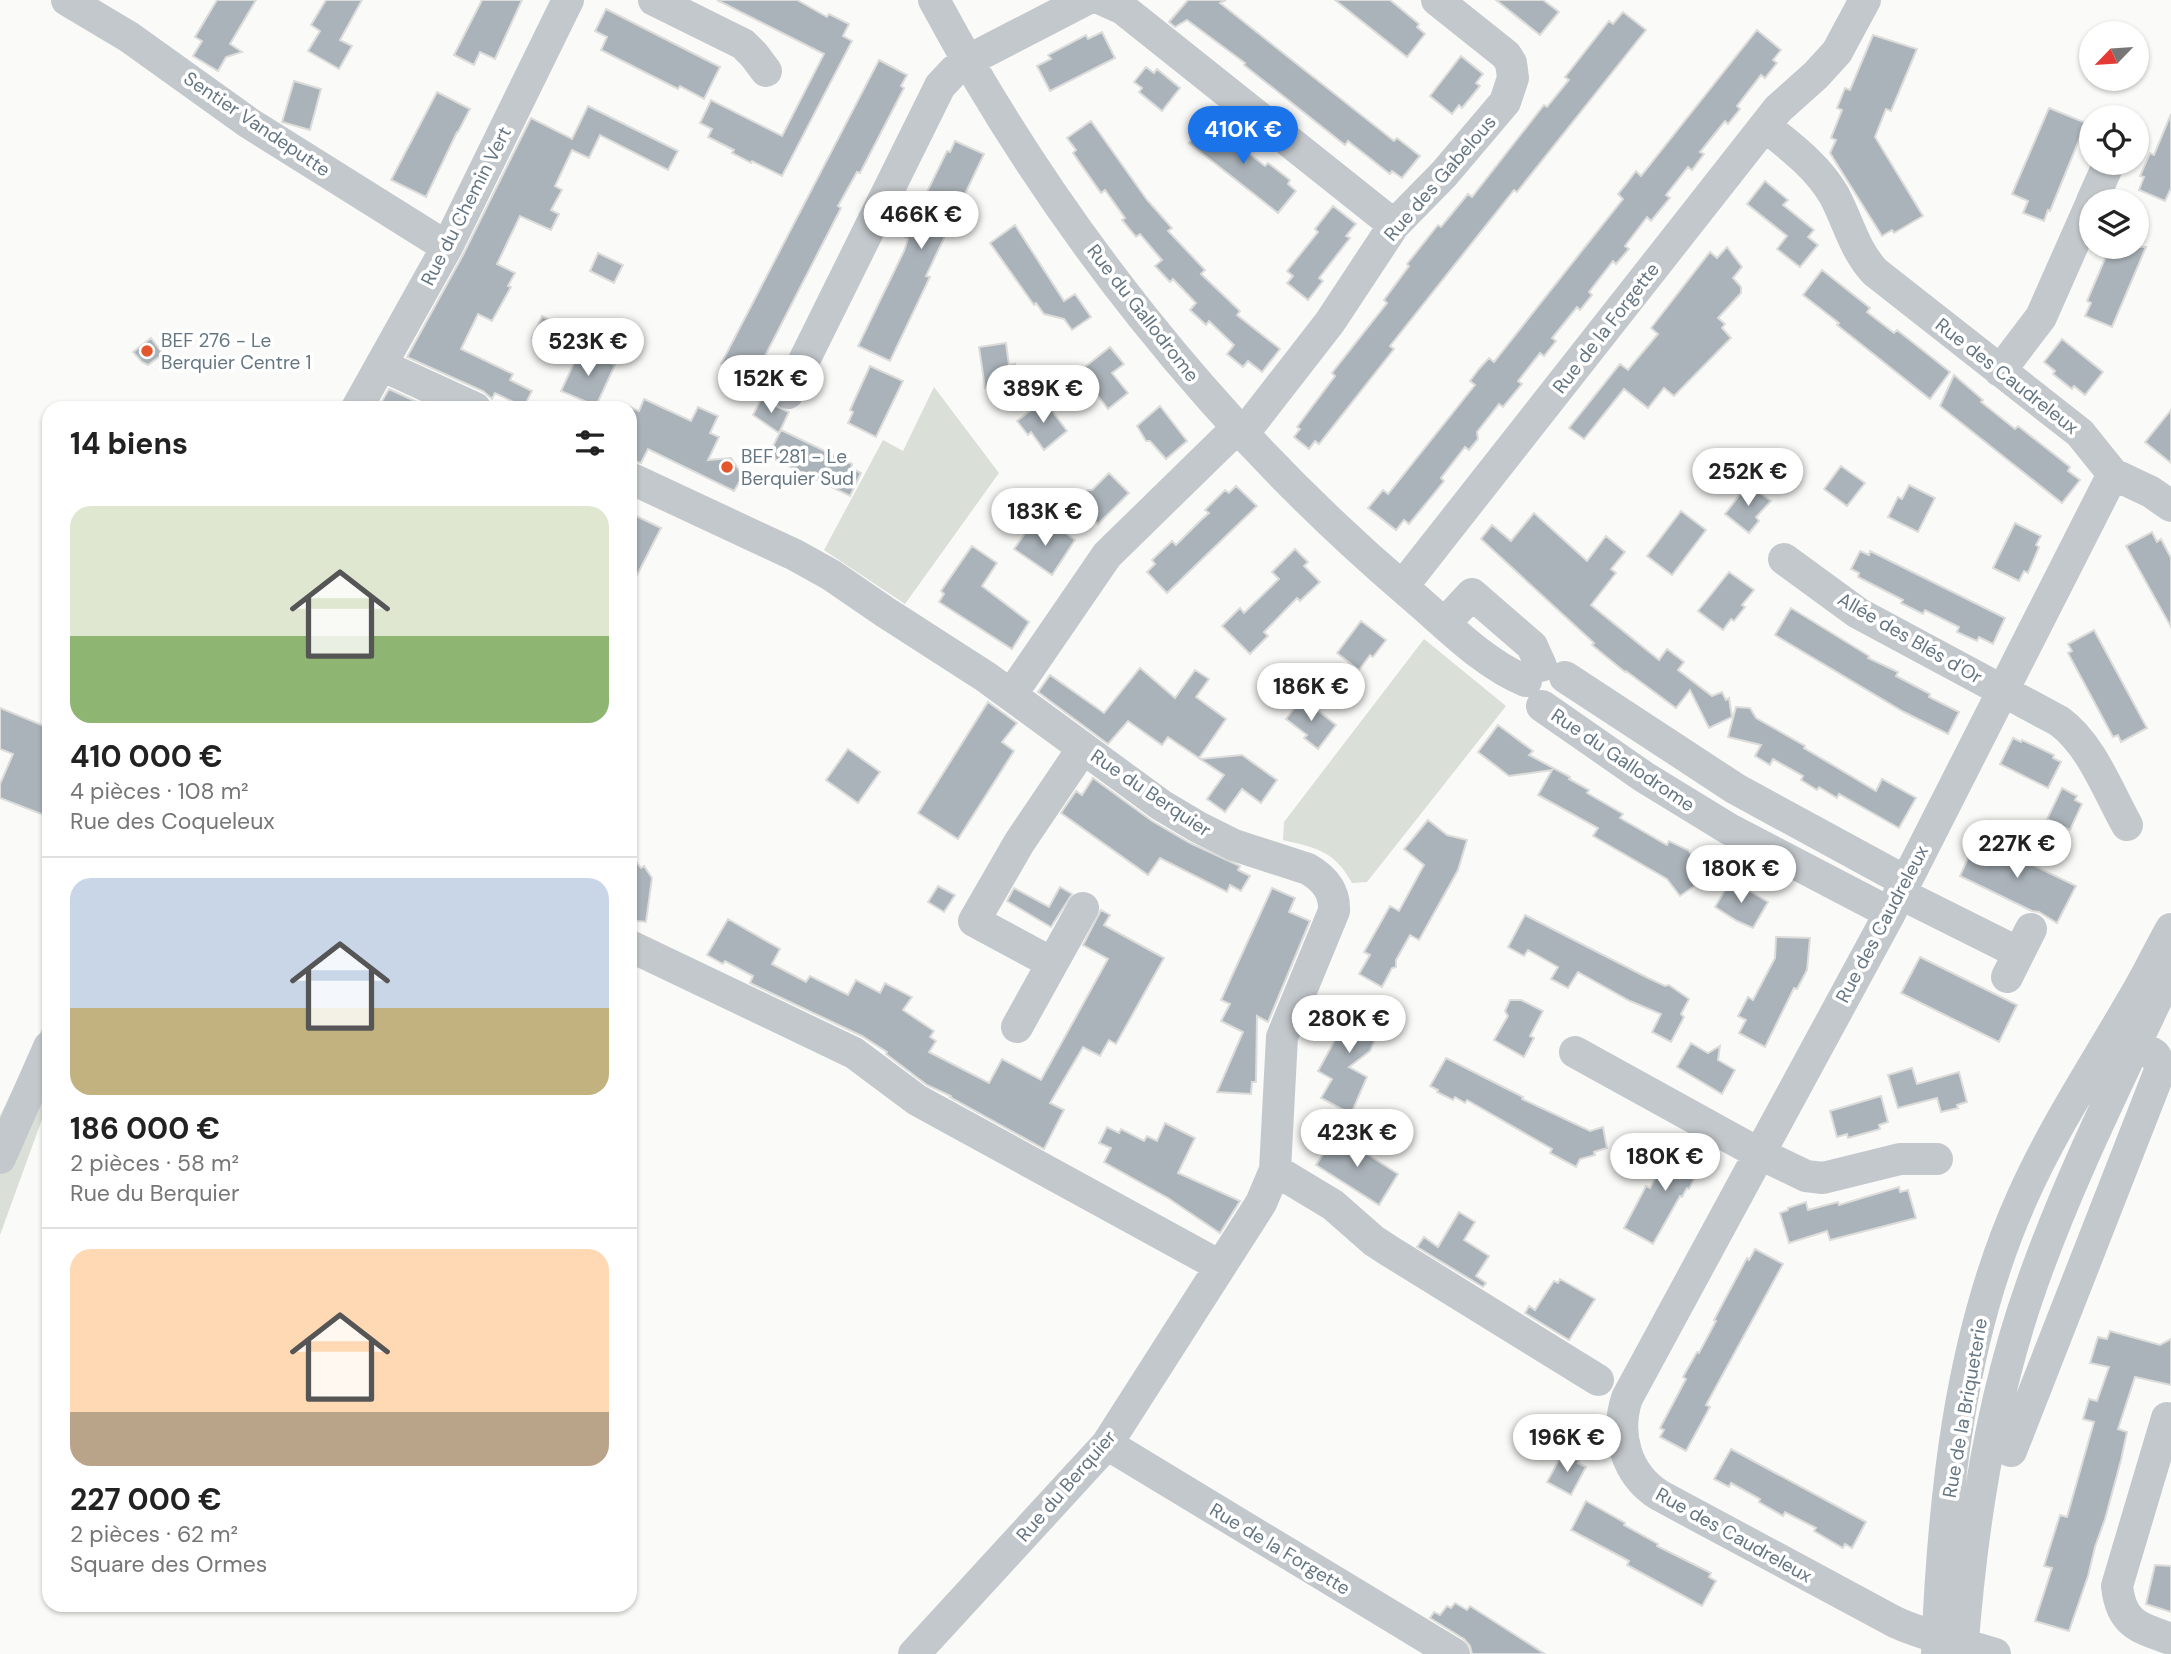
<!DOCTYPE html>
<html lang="fr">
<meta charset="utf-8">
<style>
body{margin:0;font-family:"DM Sans",sans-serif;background:#f2f2f2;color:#222;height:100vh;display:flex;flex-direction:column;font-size:26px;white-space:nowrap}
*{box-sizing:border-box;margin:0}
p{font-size:23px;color:#767676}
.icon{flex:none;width:38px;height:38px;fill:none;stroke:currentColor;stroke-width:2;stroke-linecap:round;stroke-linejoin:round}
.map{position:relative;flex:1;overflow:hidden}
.side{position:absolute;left:42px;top:401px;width:595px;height:1211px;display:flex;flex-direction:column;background:#fff;border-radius:21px;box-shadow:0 2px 5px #0004}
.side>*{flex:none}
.needle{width:46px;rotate:245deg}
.tools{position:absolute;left:2079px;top:21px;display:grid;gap:14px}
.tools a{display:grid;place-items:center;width:70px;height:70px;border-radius:50%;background:#fff;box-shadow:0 2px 5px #0004;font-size:35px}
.price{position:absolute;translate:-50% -60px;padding:0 16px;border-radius:24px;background:#fff;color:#222;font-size:23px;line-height:46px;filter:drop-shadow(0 2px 4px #0008)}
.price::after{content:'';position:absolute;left:50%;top:42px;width:21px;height:16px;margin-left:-10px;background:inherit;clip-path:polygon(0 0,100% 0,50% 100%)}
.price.selected{background:#1a73e8;color:#fff}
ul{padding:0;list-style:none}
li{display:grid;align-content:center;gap:14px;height:371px;padding:0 28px}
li+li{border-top:2px solid #e0e0e0}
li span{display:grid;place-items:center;height:217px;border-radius:21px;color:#555}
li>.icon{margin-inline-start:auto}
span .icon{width:126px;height:126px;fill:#fffc;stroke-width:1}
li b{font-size:30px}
h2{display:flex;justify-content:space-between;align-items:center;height:84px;padding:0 28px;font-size:30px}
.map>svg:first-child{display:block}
</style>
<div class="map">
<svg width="2171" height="1654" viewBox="0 0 2171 1654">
<rect width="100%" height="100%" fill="#fafaf8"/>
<path fill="#dadfd7" d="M934,387L999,473L905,604L824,550L883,440L903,451Z
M1424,639L1506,706L1367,882L1352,883C1334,850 1316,848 1283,840L1284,822Z
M49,1014V1100L0,1235V1116Z"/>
<path fill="#aab3b9" stroke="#dcdcda" stroke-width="2" d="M217,0H256L230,44L242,52L226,57L218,71L193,56L202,41L195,37Z
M326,0H362L340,40L352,46L339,69L308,51L320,31L311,25Z
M482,0H522L495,59L480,52L474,65L454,55Z
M717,0H797L827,17L829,14L849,24L843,36L852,41L782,176L752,161L751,163L732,153L734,150L708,137L712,129L700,123L711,100L782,136L824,54Z
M1188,0H1226L1220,3L1394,141L1397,138L1420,156L1402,178L1392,171L1390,174L1348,141L1345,145L1244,65L1245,63L1187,20L1175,27L1169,22Z
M1335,0H1390L1419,24L1417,27L1425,34L1407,57Z
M1496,0H1543L1559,12L1540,35Z
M606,9L720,67L704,99L680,86L678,89L601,50L607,37L595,31Z
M1623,12L1646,30L1517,192L1514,190L1390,346L1394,349L1319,444L1315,441L1309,449L1294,437L1300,429L1297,427L1335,376L1332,373L1387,303L1384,300L1409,266L1407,264L1438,225L1441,227L1468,194L1472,197L1544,105L1547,107L1569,80L1565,77L1609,21L1613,24Z
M1757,30L1781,50L1773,60L1777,63L1765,78L1761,75L1737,106L1740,109L1728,124L1725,121L1700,152L1704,154L1692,170L1688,167L1666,195L1670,198L1651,221L1647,217L1625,246L1629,249L1616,264L1613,261L1589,292L1592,295L1580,310L1577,307L1552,338L1556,341L1544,356L1540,353L1518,381L1522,384L1503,407L1499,404L1477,432L1478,439L1469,450L1465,447L1441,478L1444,481L1432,496L1409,524L1404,520L1396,530L1368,508L1383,490L1388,494L1475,385L1470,381L1479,369L1489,358L1494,362L1623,199L1618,194L1627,183L1636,171L1641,176Z
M1102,32L1115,58L1050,91L1037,66L1051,59L1048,55L1086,35L1088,39Z
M1873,35L1917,49L1891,111L1886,109L1875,137L1923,216L1894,233L1892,230L1882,236L1830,153L1836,140L1831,138L1842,110L1837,108L1845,88L1850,90Z
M1461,56L1483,74L1476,83L1480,86L1462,108L1459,105L1452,114L1430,96Z
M879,60L907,75L901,86L904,88L860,173L857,172L838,206L841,208L748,389L731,380L735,371L721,364Z
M1146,67L1154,73L1157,69L1180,88L1162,111L1139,92L1142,88L1134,82Z
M294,81L321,89L310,130L282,122Z
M437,92L470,109L458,132H457L426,197L391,180Z
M588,106L678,151L668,170L600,135L589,158L572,150L555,186L562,190L551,210L559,214L551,230L520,216L497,264L515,273L508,286L511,287L492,321L478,314L461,349L513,374L510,380L532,391L524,407L495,393L492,399L483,391L407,357L463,255L531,118L572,139Z
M2049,108L2086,123L2050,211L2048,210L2044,221L2023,213L2028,201L2012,194Z
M2171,114V188L2165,201L2139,190L2144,177L2140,176L2150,153L2154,155Z
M1207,120L1215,127L1218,123L1240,142L1238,145L1265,166L1268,163L1290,180L1288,184L1296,191L1278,213L1189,143Z
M1091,121L1147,200L1172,228L1168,231L1205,270L1201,274L1240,311L1237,315L1280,349L1262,372L1248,361L1243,367L1227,354L1234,345L1209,321L1206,325L1190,310L1196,303L1173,279L1170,282L1155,266L1162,260L1140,234L1136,237L1122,220L1125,218L1105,190L1101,193L1073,153L1076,150L1067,138Z
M955,141L984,154L926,276L930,277L890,361L858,346L904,251L908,239L905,237L947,151L950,152Z
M1765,181L1788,200L1783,205L1814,230L1808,237L1818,245L1800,267L1777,249L1787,236L1747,204Z
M1333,206L1356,224L1346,236L1350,238L1319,278L1323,281L1308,300L1287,283L1293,276L1287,271L1318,232L1315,229Z
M1015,225L1064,301L1075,294L1091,317L1072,330L1064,319L1044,314L1036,303L1034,305L990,243Z
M1727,247L1742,267L1733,278L1741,287V293L1718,318L1725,324L1722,328L1731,338L1674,396L1664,388L1648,408L1624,389L1584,439L1569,428L1620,364L1628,370L1658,334L1651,328L1710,252L1717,258Z
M2110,247H2146L2112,327L2085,316L2091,303L2087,301Z
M598,253L623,265L614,283L590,271Z
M1822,270L1870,308L1867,312L1894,333L1897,330L1950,372L1930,399L1837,325L1839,323L1803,295Z
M542,316L578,334L567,355L532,338Z
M151,338L163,354L148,365L142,362L133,352Z
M2062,339L2103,372L2085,395L2074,386L2072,389L2053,374L2055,371L2044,362Z
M1006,343L1009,365L1015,364L1018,382L985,388L979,347Z
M1110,347L1124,364L1112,373L1128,393L1108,409L1098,396H1094L1082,377L1089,372L1076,374Z
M580,350L615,365L596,406L561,391Z
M870,366L903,381L876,437L848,423L853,412L850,410Z
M1954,375L1983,400L1981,402L2015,429L2018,426L2070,467L2068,471L2080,480L2062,503L1940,406Z
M389,389L430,408H378Z
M644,399L691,421L698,407L718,416L710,433L719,437L708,460L731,458L743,476L734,491L648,449L641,463L630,460V407L639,411Z
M761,399L789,412L779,433L753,415Z
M1044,400L1067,431L1044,450L1031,432L1028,435L1017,421Z
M1160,406L1187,441L1166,459L1150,441H1146L1137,426Z
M2171,410V463L2145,442Z
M781,430L852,464L851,468L861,473L850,496L768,456Z
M1841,466L1865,483L1847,506L1824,489Z
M1109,473L1129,493L1098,524L1076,502L1088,490H1092Z
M1748,484L1771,501L1756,517L1759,521L1749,533L1725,514Z
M1909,485L1935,498L1918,532L1888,517L1898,497L1902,499Z
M1236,486L1257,506L1167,593L1147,572L1155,564L1152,560L1172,541L1176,545L1200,521L1209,513L1205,510L1225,490L1229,493Z
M1681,511L1706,530L1672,575L1647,556Z
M630,513L661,528L630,589Z
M1534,513L1587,561L1606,536L1625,552L1611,569L1616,573L1591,605L1659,660L1667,649L1684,662L1678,670L1712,696L1722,692L1726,700L1729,698L1732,717L1709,728L1690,690L1676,708L1626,671L1625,672L1592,645L1594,643L1481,539L1492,525L1511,541Z
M2015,523L2041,536L2036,545L2039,547L2028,573L2024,571L2019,581L1993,568Z
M1031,525L1049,536L1056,526L1075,540L1052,575L1014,549Z
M2152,532L2157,542L2161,539L2171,558V627L2126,546Z
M972,546L997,563L982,586L1029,622L1012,649L939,602L944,594L941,591Z
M1295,549L1308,562L1304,566L1320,582L1300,601L1297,598L1264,632L1268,636L1250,654L1222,626L1240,608L1244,613L1279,579L1272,572Z
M1860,551L1869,555L1870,551L2005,618L1993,644L1979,637L1977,641L1957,632L1959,627L1925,610L1923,614L1901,603L1903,600L1858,577L1859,573L1851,569Z
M1729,572L1754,590L1742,605L1745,607L1734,621L1731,619L1723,630L1698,611Z
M1791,608L1869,656L1868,658L1898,672L1896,676L1930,694L1929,697L1959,712L1948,734L1904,712L1775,635Z
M1361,621L1386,640L1373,657L1370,655L1359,670L1337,653Z
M2094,630L2147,728L2121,742L2118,735L2113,737L2068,653L2072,651L2068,644Z
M1140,668L1175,698L1195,670L1209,679L1196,697L1226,719L1199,758L1168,737L1162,745L1128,721L1108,744L1038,692L1050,675L1104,713Z
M1302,698L1336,725L1318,749L1304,738L1307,735L1286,719Z
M988,702L1017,723L1002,742L1014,751L958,839L918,813Z
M1736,707L1750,708L1756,718L1805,746L1804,748L1876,791L1882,779L1916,798L1899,828L1839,794L1837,798L1819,787L1817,790L1801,780L1803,776L1773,759L1770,765L1755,756L1761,745L1728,737Z
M0,708L49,728V817L0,798V784L13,754L0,749Z
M1498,725L1533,751L1529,755L1570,777L1569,779L1589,790L1587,793L1623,814L1620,818L1667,845L1669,841L1688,850L1707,877L1680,896L1667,879L1593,836L1598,828L1538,795L1552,770L1509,776L1478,752Z
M2013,738L2021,742L2022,740L2054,755L2053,758L2061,762L2048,788L2000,764Z
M848,749L880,772L858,803L826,780Z
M1242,755L1277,780L1261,803L1242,789L1225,812L1207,799L1224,775L1200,759Z
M1093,778L1152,821L1190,843L1240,866L1238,870L1250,876L1241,891L1230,885L1227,892L1160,858L1148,875L1061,813L1076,791L1082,795Z
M2062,788L2077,796L2075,800L2082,804L2070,830L2047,819Z
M1428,820L1447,835L1467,840L1458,870L1419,940L1410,935L1396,960V967L1392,968L1382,987L1359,974L1370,955L1364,952L1390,906L1399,911L1424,865L1404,849Z
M1977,838L2076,886L2057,923L2039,912L2032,911L1960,876Z
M630,853L641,868L644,866L652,878L646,922L630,920Z
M1731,880L1768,902L1753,928L1737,921L1715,907Z
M938,886L955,895L944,912L928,902Z
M1060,887L1072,894L1051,927L1007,901L1014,888L1049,907Z
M1272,888L1295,898L1289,912L1310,921L1268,1022L1257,1016L1256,1082H1252L1251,1094L1217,1092L1243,1032L1221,1021L1230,1004L1221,1000Z
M1101,910L1110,915L1104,925L1164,958L1116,1044L1109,1040L1100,1056L1083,1047L1050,1103L1064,1110L1044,1149L950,1097L951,1096L927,1085L886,1054L887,1052L862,1036L750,983L753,976L725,961L723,964L707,955L728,919L780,949L772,964L806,982L810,976L848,995L856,980L880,993L885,983L912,997L903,1010L934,1031L930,1037L936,1041L929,1052L989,1083L1002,1059L1041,1080L1108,959L1083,945Z
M1525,915L1648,978L1665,986L1669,985L1689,999L1681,1014L1684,1017L1671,1042L1652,1032L1661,1014L1630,1001L1578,972L1568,988L1551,979L1558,967L1528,950L1524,956L1508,947Z
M1776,937L1810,938L1807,970L1797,989L1794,988L1765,1047L1739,1033L1746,1020L1738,1016L1748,997L1753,1000L1775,958Z
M1920,957L2017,1005L1999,1042L1901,993Z
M1510,1000H1521L1543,1011L1530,1036L1534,1038L1524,1057L1494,1040L1508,1016L1505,1011Z
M1357,1002L1385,1017L1370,1051L1349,1067L1367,1077L1351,1114L1321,1098L1332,1079L1318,1071L1335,1040L1320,1033L1330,1015L1345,1023Z
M1691,1043L1708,1053L1720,1046L1718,1060L1735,1070L1722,1094L1677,1067Z
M1446,1058L1523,1097L1522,1099L1590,1131L1603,1127L1607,1148L1594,1152L1595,1155L1580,1159L1576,1167L1550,1153L1552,1149L1467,1100L1465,1103L1455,1097L1453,1100L1437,1092L1438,1090L1430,1086Z
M1912,1068L1917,1084L1959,1072L1967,1102L1957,1105L1958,1108L1941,1112L1937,1098L1898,1108L1888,1075Z
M1881,1096L1888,1122L1879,1125L1880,1129L1848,1138L1847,1134L1837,1137L1830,1111Z
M1165,1123L1195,1138L1178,1173L1240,1201L1220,1233L1168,1198L1104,1162L1111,1148L1099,1143L1107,1127L1119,1133L1121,1129L1144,1141L1147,1136L1157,1141Z
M1336,1134L1398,1174L1379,1205L1316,1165Z
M1684,1141L1707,1153L1689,1189L1687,1188L1682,1197L1680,1196L1653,1244L1624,1228L1646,1186L1650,1188L1667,1156L1674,1160Z
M1899,1187L1900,1192L1908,1190L1916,1218L1830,1240L1827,1231L1789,1243L1780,1213L1788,1210V1208L1806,1202L1808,1210L1838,1202L1839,1205Z
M1459,1212L1475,1222L1464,1240L1489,1256L1476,1276L1486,1283L1483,1287L1417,1247L1424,1237L1438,1247Z
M1755,1249L1783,1264L1706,1405L1710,1407L1686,1451L1660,1437L1664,1430L1660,1428L1686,1379L1683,1377L1697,1352L1699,1353L1716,1321L1714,1320L1747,1258L1749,1260Z
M1560,1279L1595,1299L1569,1340L1525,1313L1529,1306L1535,1310L1554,1281L1558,1283Z
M2110,1331L2160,1345L2171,1339V1385L2135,1377L2118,1429L2127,1432L2121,1460L2105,1519L2095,1547L2088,1576L2069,1631L2035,1621L2052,1568L2044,1566L2060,1515L2067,1517L2094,1422L2083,1419L2089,1399L2097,1401L2109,1367L2090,1363L2098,1337L2107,1339Z
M1731,1449L1866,1522L1852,1548L1845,1544L1843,1548L1814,1531L1816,1528L1785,1512L1783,1516L1759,1502L1760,1499L1731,1483L1729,1487L1714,1479Z
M1563,1452L1579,1461L1578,1463L1586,1467L1571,1495L1547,1482Z
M1586,1501L1625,1523L1624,1525L1658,1544L1657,1546L1711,1573L1709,1577L1716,1581L1702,1606L1627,1565L1629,1561L1571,1530Z
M2155,1565L2171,1566V1612L2146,1604Z
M1455,1603L1467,1610L1470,1606L1545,1654H1472L1470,1646L1464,1639L1430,1618L1434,1612L1440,1615L1447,1606L1451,1608Z"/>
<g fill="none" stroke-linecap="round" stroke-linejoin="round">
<path stroke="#c3c8cc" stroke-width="32" d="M67,0L129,37L249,123L447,247
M654,0L743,44L754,55L766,71
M934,0C1054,224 1215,427 1408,592C1444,622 1483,664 1526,681
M1103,0L1123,9L1394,225
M1765,126C1791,147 1817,166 1834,195C1848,221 1854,250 1875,272L2080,433L2113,474L1890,913L1627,1398C1615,1434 1626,1474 1659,1495L1895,1622C1927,1637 1962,1643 1995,1654
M2092,201L2109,163
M381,365L475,408
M2000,371L2041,317L2091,204
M788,393L940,86L955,70L967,61L1085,0
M357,408L447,247L568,0
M1243,434L1330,322L1394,225L1444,174L1505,102L1513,78L1511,63L1506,55L1437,0
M2113,474L2151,492L2171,506
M630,478L795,555L831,575L885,612L986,677L1161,805L1198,827L1234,845L1308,869C1325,879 1335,891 1334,911L1282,1037L1275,1170L1261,1203L1107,1444L914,1654
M1784,559L1858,613L2059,721C2091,744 2108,791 2127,825
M1402,587L1778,109L1816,75L1837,52L1865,0
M1445,623L1472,594L1532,646L1541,666
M1565,677L1736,789L1905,881
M1011,695L1107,555L1238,427
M1542,706L1644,777L1729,829L1890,913
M1899,893L2019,953
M630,946L854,1053L917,1100L1220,1266
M1052,963L974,921L1019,843L1083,748
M2007,977L2031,929
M1017,1027L1083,908
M1575,1052L1758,1153L1806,1176L1823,1178L1900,1159H1937
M0,1158L49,1047
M1275,1170L1333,1205L1374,1241L1391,1252L1598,1380
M2167,1418L2117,1586C2121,1624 2139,1628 2171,1639
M1107,1444L1454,1654
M2011,1451L2161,1068L2155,1055L2136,1043
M1937,1654C1943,1502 1959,1338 2022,1198C2053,1128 2095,1065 2133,999C2147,976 2158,952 2171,929
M1962,1654C1971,1529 1990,1402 2032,1284C2069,1179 2120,1078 2167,977"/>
</g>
<g fill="#e4572e" stroke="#fff" stroke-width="2.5">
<circle cx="147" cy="351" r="7"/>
<circle cx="727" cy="467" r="7"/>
</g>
<g text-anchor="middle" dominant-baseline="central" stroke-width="7" stroke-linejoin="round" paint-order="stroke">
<g font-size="19" fill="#657683" stroke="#fff">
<text transform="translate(257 124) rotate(34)">Sentier Vandeputte</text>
<text transform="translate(1440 178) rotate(-49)">Rue des Gabelous</text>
<text transform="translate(466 206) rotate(-63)">Rue du Chemin Vert</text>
<text transform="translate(1143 313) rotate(52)">Rue du Gallodrome</text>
<text transform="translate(1606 328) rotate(-52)">Rue de la Forgette</text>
<text transform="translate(2007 376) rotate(38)">Rue des Caudreleux</text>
<text transform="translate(1910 638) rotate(30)">Allée des Blés d'Or</text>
<text transform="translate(1623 760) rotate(34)">Rue du Gallodrome</text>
<text transform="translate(1151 793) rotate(34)">Rue du Berquier</text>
<text transform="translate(1882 924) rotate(-62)">Rue des Caudreleux</text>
<text transform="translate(1965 1408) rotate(-80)">Rue de la Briqueterie</text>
<text transform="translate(1066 1486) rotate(-49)">Rue du Berquier</text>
<text transform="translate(1734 1535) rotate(29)">Rue des Caudreleux</text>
<text transform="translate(1280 1549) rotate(31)">Rue de la Forgette</text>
</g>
<g font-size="19" fill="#657683" stroke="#fff" text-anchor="start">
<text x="161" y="340">BEF 276 - Le<tspan x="161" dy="22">Berquier Centre 1</tspan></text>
<text x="741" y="456">BEF 281 - Le<tspan x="741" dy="22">Berquier Sud</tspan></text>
</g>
</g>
</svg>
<div class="tools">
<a><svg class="needle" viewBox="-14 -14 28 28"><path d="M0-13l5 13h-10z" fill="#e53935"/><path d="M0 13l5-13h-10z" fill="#767676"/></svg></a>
<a><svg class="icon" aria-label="locate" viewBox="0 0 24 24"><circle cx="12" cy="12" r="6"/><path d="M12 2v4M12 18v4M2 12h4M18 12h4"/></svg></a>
<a><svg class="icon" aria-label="layers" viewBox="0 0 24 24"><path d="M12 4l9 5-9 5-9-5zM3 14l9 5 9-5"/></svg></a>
</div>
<b class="price selected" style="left:1243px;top:166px">410K €</b>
<b class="price" style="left:921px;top:251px">466K €</b>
<b class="price" style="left:588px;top:378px">523K €</b>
<b class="price" style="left:771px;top:415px">152K €</b>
<b class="price" style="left:1043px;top:425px">389K €</b>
<b class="price" style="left:1748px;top:508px">252K €</b>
<b class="price" style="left:1045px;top:548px">183K €</b>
<b class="price" style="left:1311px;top:723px">186K €</b>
<b class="price" style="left:2017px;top:880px">227K €</b>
<b class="price" style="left:1741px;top:905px">180K €</b>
<b class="price" style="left:1349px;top:1055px">280K €</b>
<b class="price" style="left:1357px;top:1169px">423K €</b>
<b class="price" style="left:1665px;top:1193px">180K €</b>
<b class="price" style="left:1567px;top:1474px">196K €</b>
<section class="side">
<h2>14 biens<svg class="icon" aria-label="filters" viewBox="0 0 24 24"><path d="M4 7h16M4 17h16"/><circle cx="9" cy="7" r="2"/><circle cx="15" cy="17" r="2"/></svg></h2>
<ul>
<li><span style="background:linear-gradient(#dfe7d0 60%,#8fb573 0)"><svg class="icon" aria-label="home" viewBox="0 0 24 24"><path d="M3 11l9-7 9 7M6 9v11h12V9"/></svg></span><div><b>410 000 €</b><p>4 pièces · 108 m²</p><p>Rue des Coqueleux</p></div></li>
<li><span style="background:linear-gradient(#c9d6e8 60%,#c2b280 0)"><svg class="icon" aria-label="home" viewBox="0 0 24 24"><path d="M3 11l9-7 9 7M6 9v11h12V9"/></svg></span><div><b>186 000 €</b><p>2 pièces · 58 m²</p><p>Rue du Berquier</p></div></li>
<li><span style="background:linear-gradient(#ffd9b3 75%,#b9a48a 0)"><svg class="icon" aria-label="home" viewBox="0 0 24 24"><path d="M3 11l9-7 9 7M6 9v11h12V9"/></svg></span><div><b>227 000 €</b><p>2 pièces · 62 m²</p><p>Square des Ormes</p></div></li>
</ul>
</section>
</div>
